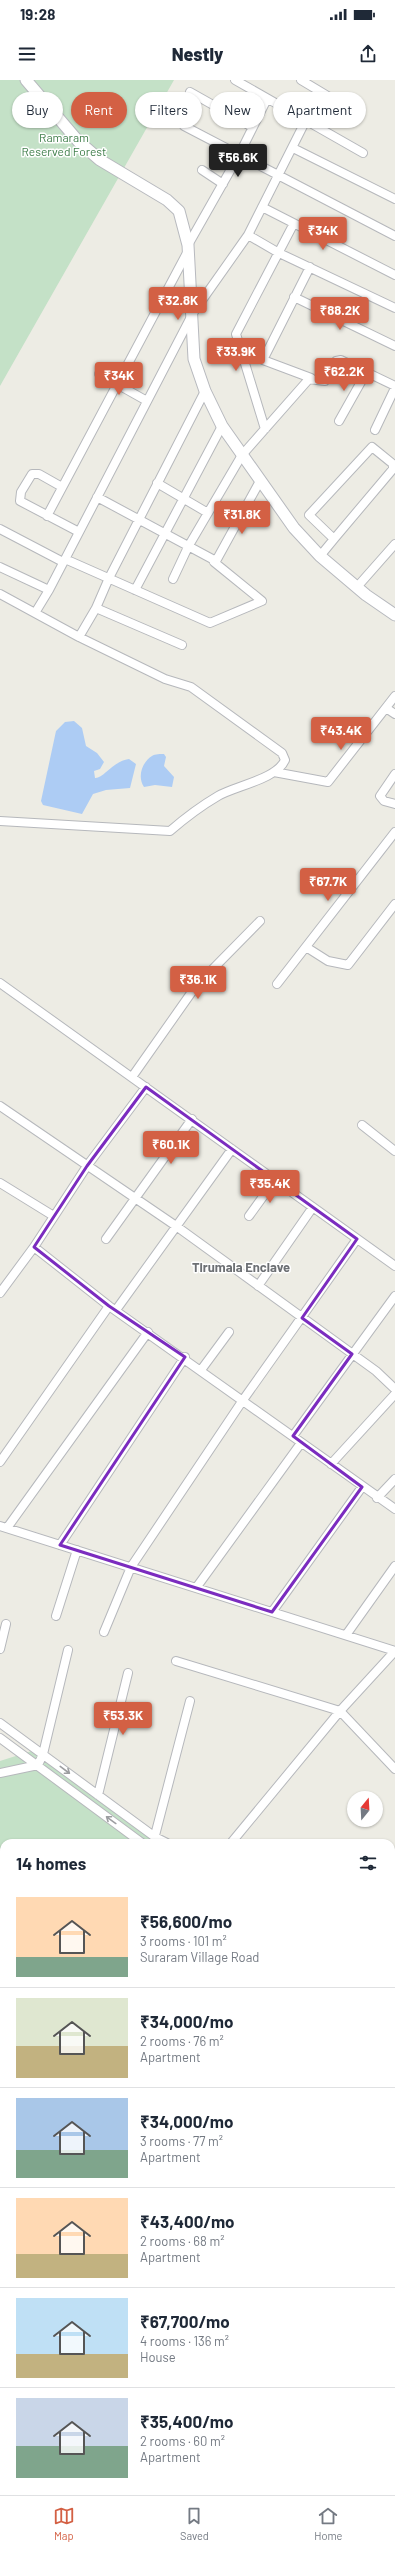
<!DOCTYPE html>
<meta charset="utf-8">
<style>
body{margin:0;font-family:Barlow,sans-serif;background:#f2f2f3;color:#1f2937;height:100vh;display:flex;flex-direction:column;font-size:15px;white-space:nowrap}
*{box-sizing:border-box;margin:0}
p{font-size:13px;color:#747a83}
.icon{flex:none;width:22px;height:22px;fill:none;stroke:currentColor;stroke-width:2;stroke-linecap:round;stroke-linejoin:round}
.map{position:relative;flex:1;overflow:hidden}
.sheet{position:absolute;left:0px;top:1759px;width:395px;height:656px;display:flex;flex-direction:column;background:#fff;border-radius:12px 12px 0 0;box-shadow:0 1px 3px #0004}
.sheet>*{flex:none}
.top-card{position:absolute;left:12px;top:12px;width:371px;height:36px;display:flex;gap:8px}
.needle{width:26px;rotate:18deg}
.controls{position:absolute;left:347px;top:1711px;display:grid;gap:8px}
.controls a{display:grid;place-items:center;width:36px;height:36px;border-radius:50%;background:#fff;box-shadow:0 1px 3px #0004;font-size:20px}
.price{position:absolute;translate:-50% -34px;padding:0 9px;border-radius:4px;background:#d36044;color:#fff;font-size:13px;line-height:26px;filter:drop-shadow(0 1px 2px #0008)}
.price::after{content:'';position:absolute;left:50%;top:24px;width:12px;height:9px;margin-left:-6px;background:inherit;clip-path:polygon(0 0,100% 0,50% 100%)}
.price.on{background:#222;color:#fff}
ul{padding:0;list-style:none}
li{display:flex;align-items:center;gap:12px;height:100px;padding:0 16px}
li+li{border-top:1px solid #e0e1e3}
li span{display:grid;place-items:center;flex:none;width:112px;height:80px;border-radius:0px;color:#555}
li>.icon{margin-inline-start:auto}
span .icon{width:48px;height:48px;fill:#fffc;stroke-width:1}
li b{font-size:17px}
h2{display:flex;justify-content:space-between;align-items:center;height:48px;padding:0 16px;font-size:17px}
.pill{padding:0 14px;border-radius:18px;background:#fff;box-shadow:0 1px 3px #0004;font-size:14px;line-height:36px}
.pill.on{background:#d36044;color:#fff}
.status{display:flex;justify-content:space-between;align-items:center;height:28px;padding:0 20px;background:#fff;direction:ltr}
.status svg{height:11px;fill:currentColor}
header{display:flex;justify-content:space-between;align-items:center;height:52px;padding:0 16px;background:#fff;font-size:18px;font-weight:800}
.tabs{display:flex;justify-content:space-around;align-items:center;height:56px;border-top:1px solid #e0e1e3;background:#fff;font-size:11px;color:#747a83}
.tabs a{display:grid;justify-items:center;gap:2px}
.tabs .on{color:#d36044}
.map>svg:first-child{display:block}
</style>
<div class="status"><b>19:28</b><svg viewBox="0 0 49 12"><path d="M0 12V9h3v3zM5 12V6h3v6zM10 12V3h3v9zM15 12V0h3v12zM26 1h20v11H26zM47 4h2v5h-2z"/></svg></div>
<header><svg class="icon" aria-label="menu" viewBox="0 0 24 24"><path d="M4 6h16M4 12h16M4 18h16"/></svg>Nestly<svg class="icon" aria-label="share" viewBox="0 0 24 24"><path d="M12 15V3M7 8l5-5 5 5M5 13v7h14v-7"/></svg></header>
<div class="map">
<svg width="395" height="2415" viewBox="0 0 395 2415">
<rect width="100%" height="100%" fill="#edece4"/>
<path fill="#c4e1c7" d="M0,0H174L0,306Z
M38,1669L157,1763H4V2023L0,2028V1681Z
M0,2191L4,2195V2410L1,2415Z"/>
<path fill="#adccf4" d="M74,641L82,648L86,666L97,673L104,682L100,689L94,691L95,698C103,699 113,681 129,679L136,684L130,708L106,710L93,714L82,734L43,725L41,721L56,651L65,642Z
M164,674L166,677L164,686L174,697L172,707L155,705L144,707C137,697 142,682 152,676C155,674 161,674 164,674Z
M395,1970V2415H369L367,2411H391V1974Z"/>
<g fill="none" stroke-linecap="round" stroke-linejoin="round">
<g stroke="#b6b8bc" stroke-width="10">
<path id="minor" d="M235,0L363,73
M301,0L326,15
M190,12L252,47
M184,46L395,156
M293,68L395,119
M202,90L223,104
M262,127L395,195
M248,155L279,173L395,228
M188,165L239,75L267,19
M310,187L263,280L311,298
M294,217L395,266
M99,294L147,321
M339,341L366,293
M265,349L236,254L293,145
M375,350L395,308
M372,367L393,384V389L334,459L309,435Z
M157,403L208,433
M62,407L39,394H32L21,412L20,421L79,452
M97,417L216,481L260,401
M47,436L188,171
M0,449L63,482
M320,476L334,459
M65,479L210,543L262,521L214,482
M0,487L49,510
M173,499L188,467L242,375L309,299L325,301L336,281L341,280L395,306
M357,507L395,464
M135,510L222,346
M0,514L79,557L165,599L191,607L282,673L285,680C277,699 235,706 218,716C201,726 185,738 170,751L0,741
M35,533L49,510L193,233L248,155L306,40L326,15L360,34
M79,557L96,528
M182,565L96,528L109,498L205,311
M386,628L395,634
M274,692L328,702L395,616
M395,694L380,716L384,721L395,724
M306,867L328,881L348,885L395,824
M0,903L395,1186
M277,904L395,752
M132,997L196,906L260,841
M0,1026L176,1146L376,1291L395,1309
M362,1045L395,1071
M0,1103L52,1135
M249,1136L275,1100
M106,1159L192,1039
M34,1167L109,1226L395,1429
M258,1206L313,1127
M0,1213L34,1167L87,1086L146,1007
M116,1230L232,1069
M201,1290L229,1252
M293,1356L395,1216
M0,1382L109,1226
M331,1384L395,1314
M377,1418L395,1399
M0,1446L395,1571
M7,1448L148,1252
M60,1465L185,1277
M196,1508L301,1363
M272,1532L362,1407
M56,1536L77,1470
M104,1552L131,1487L243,1320L357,1159
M346,1555L395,1486
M0,1569L6,1544
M176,1581L340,1631L395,1689
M0,1643L155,1757L167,1763
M0,1658L142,1763
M0,1693L38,1685L43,1674L68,1570
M98,1715L128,1593
M153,1763L190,1621
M231,1763L340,1631L395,1571
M391,1778L395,1782
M391,1837L395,1833"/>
</g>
<g stroke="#b7b9be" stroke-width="13">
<path id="secondary" d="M26,0L78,61L100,80L167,120L179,131L188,165L194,279L205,311L222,346L294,448L320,476L366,515L395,535"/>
</g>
<use href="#minor" stroke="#fff" stroke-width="8"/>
<use href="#secondary" stroke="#fff" stroke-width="11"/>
</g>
<defs><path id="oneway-shaft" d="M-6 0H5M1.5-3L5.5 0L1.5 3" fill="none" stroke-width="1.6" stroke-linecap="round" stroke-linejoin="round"/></defs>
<g stroke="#9d9ea1">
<use href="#oneway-shaft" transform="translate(65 1690) rotate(37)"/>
<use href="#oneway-shaft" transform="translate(111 1740) rotate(-144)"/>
</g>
<path fill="none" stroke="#7b2cbf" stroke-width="3" stroke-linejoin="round" d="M146,1007L357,1159L302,1238L352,1274L293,1356L362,1407L272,1532L60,1465L185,1277L109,1226L34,1167L87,1086Z"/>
<g text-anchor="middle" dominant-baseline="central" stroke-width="3" stroke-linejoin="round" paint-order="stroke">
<g font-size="12" fill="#3f7e4a" stroke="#fff">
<text x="64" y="57">Ramaram<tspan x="64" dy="14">Reserved Forest</tspan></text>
</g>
<g font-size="13" font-weight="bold" fill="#6d7074" stroke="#fff">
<text x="241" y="1187">Tirumala Enclave</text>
</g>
</g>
</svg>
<div class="controls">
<a><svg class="needle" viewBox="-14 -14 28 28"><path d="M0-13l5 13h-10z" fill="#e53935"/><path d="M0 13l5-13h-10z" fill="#747a83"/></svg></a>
</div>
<b class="price on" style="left:238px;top:98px">₹56.6K</b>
<b class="price" style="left:323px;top:171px">₹34K</b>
<b class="price" style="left:178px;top:241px">₹32.8K</b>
<b class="price" style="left:340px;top:251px">₹88.2K</b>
<b class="price" style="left:236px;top:292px">₹33.9K</b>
<b class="price" style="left:344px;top:312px">₹62.2K</b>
<b class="price" style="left:119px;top:316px">₹34K</b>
<b class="price" style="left:242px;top:455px">₹31.8K</b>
<b class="price" style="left:341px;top:671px">₹43.4K</b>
<b class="price" style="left:328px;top:822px">₹67.7K</b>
<b class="price" style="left:198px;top:920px">₹36.1K</b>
<b class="price" style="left:171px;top:1085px">₹60.1K</b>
<b class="price" style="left:270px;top:1124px">₹35.4K</b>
<b class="price" style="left:123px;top:1656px">₹53.3K</b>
<div class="top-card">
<a class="pill">Buy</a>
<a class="pill on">Rent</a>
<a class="pill">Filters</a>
<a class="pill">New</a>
<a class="pill">Apartment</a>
</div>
<section class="sheet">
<h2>14 homes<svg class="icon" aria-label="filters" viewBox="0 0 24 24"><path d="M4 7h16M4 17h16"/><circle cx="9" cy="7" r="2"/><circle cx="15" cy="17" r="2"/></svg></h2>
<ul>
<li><span style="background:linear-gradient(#ffd9b3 75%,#7fa58c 0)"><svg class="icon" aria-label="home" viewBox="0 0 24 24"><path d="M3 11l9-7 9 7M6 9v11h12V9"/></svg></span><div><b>₹56,600/mo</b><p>3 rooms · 101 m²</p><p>Suraram Village Road</p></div></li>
<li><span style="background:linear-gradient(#dfe7d0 60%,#c2b280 0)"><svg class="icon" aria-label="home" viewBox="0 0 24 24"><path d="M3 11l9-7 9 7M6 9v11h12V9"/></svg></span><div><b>₹34,000/mo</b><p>2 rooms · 76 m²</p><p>Apartment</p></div></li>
<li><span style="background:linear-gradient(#a9c7e8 65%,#7fa58c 0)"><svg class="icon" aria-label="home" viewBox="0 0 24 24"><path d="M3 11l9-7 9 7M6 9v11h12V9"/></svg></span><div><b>₹34,000/mo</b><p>3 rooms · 77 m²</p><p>Apartment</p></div></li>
<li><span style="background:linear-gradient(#ffd9b3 70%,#c2b280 0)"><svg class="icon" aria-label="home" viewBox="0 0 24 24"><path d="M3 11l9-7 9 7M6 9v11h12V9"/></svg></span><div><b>₹43,400/mo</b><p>2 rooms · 68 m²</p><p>Apartment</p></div></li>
<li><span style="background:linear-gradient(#bfe0f5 70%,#c2b280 0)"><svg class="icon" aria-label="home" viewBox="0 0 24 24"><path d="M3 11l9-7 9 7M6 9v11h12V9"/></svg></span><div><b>₹67,700/mo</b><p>4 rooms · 136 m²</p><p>House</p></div></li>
<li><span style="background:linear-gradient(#c9d6e8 60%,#7fa58c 0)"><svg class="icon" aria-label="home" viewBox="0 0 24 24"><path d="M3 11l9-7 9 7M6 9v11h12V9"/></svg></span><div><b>₹35,400/mo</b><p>2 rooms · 60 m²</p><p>Apartment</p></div></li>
</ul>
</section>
</div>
<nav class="tabs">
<a class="on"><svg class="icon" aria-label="map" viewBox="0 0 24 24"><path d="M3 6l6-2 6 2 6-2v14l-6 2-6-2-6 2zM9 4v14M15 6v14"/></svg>Map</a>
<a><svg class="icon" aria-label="saved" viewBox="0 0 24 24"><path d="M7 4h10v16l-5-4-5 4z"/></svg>Saved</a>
<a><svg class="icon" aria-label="home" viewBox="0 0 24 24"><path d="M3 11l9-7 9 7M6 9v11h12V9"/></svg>Home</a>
</nav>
